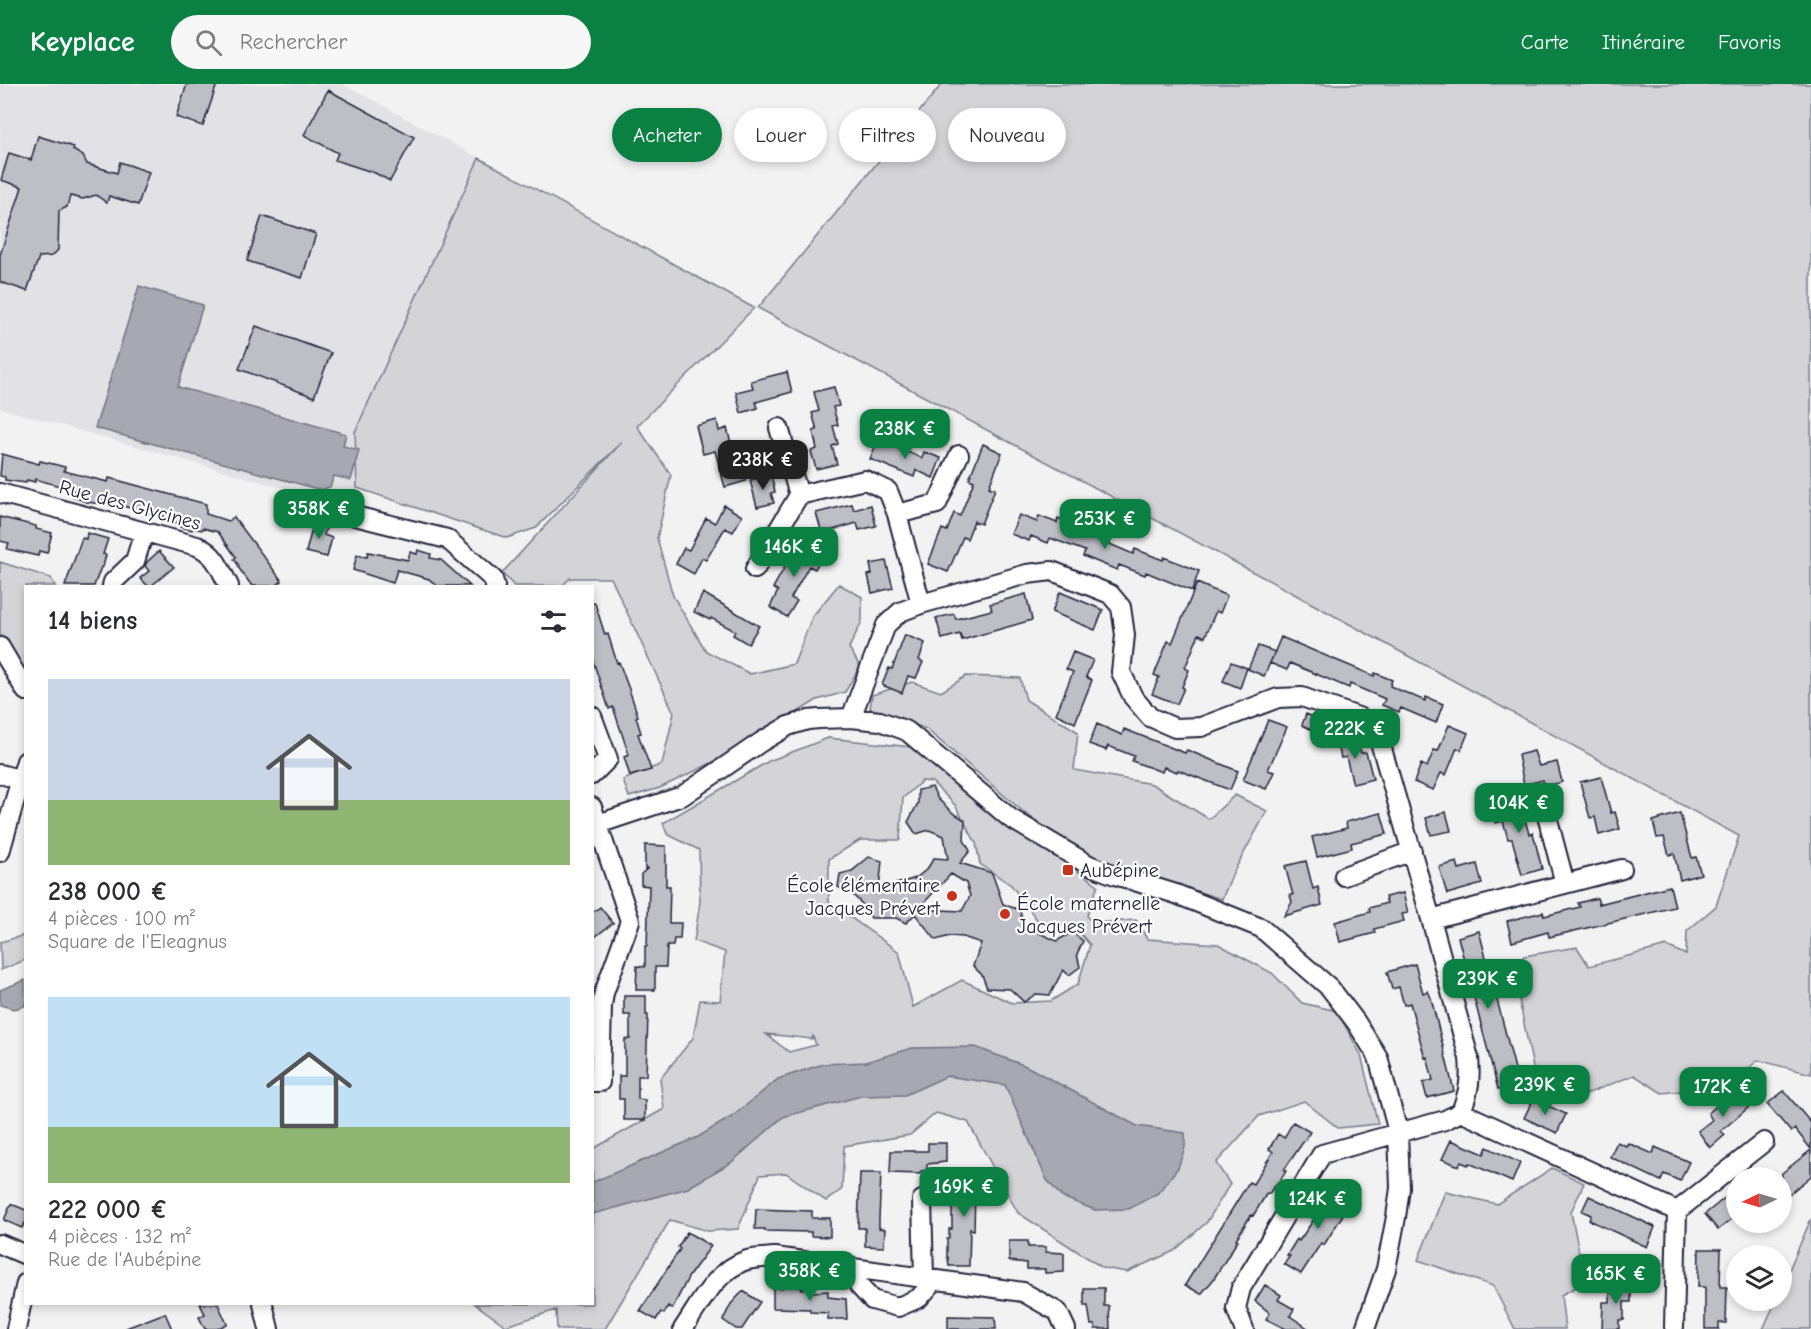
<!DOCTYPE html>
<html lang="fr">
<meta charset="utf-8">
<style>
body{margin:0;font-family:"Comic Neue",sans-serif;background:#f7f7f7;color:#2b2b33;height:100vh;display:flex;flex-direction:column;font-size:22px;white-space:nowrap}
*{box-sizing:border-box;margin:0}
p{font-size:20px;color:#7c7c81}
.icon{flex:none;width:33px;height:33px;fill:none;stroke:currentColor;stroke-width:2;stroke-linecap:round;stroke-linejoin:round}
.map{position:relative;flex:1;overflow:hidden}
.drawer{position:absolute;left:24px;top:501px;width:570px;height:720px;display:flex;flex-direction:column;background:#fff;border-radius:0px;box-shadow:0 3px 9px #0003}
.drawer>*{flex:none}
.hud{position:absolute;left:612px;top:24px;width:570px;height:54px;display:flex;gap:12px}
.needle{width:39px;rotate:265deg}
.controls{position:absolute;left:1726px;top:1083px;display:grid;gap:12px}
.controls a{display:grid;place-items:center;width:66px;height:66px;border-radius:50%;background:#fff;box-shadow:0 3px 9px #0003;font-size:30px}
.price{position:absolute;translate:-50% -51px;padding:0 14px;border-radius:12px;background:#0b8043;color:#fff;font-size:20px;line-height:39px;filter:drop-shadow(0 2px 3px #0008)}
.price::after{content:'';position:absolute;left:50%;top:36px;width:18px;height:14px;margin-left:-9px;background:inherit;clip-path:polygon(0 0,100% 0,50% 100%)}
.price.active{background:#222;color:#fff}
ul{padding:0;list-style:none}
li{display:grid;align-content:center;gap:12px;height:318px;padding:0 24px}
li span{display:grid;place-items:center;height:186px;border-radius:0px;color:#555}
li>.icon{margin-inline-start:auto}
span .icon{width:108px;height:108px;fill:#fffc;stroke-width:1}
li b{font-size:26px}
h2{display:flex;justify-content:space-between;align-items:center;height:72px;padding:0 24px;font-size:26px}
.chip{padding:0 21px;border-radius:27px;background:#fff;box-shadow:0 3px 9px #0003;font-size:21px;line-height:54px}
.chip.active{background:#0b8043;color:#fff}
header{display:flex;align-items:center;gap:36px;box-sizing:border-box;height:84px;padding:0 30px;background:#0b8043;color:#fff}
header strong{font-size:28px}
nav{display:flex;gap:33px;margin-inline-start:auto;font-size:21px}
.search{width:420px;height:54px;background:#f7f7f7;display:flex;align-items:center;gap:15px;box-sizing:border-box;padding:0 21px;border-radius:33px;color:#7c7c81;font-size:22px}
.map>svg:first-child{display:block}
</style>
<header>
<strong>Keyplace</strong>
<div class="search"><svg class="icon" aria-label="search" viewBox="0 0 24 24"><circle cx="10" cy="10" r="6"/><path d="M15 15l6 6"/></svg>Rechercher</div>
<nav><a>Carte</a><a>Itinéraire</a><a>Favoris</a></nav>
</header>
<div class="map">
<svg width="1811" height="1245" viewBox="0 0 1811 1245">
<rect width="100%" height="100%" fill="#f2f2f3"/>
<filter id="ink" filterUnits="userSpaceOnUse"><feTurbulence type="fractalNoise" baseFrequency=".0167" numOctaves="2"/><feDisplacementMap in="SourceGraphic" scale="12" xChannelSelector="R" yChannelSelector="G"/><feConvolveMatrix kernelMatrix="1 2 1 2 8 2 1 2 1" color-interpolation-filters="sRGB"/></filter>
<g filter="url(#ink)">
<path fill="#e2e2e6" d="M0,0H343L479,74L355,348L357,404L329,417L0,324Z"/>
<path fill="#d3d3d8" stroke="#7a7a8a" stroke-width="1.5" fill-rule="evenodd" d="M942,0H1811V990L1758,976L1730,1002L1662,1009L1634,991L1576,1014L1536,998L1514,891L1524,872L1577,863L1589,882L1667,862L1686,871L1687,847L1716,822L1739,752L1285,505L758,224Z
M479,74L754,224L637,342L671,391L657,454L673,512L706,567L750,590L794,580L812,533L839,500L862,513V537L849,564L860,582L845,608L817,616L732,669L660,704L629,713L623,696L662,680L674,629L611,494H570L562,502H514L502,489L622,358L536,444L507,454L357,404L355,348Z
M0,478L51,494L55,502H26L25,598L0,550Z
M966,592L1020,594L1026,616L1078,648L1074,686L1152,700L1209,735L1235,711L1267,727L1233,789L1222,815L1096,777L1026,730L926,645L870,624L872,611L912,598L941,608Z
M828,654L911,663L959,696L1039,760L1098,801L1087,832L1092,839L1136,836L1147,855L1218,860L1272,889L1302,919L1337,927L1361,971L1378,1040L1338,1044L1304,1017L1259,1032L1216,1079L1230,1100L1207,1138L1174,1167L1127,1188L1103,1184L1018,1129L968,1038L936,1029L910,1051L844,1062L842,1105L826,1117L786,1089L760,1091L738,1145L708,1147L670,1136L605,1245H557L556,1226L506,1242L475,1220H592L593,1065L664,1025L660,995L693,954L700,916L720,917L725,868L694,857L700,818L699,766L667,750L663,739L769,677ZM922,697L932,698L955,721L976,759L980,780L1011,801L1041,841H1073L1090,861L1078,900L1051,917L1012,919L962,896L913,923L899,868L829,818V775L860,756H900L903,714ZM766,950L812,955L813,952L816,961L789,968Z
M25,851V876L1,886L0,858Z
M1552,1084L1584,1099L1571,1128L1585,1198L1561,1211L1565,1245H1515L1493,1202L1418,1176L1445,1108L1497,1120Z
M1811,1135V1245H1763L1776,1217L1782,1216V1202Z"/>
<path fill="#a8a8b2" stroke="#727282" stroke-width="1.5" d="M139,202L203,221L178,303L346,350L343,362L359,366L351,396L334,392L330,403L321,406L95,344Z
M25,896V922L14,925L0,921V906Z
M975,963L1026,982L1137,1042L1185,1049V1063L1178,1084L1158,1109L1129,1125L1095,1126L1062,1113L1047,1096L1005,1001L947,992L905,1011L861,1012L783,1033L732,1078L688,1104L593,1130V1098L698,1053L733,1032L778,995L823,980L866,978L912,964Z"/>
<path fill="#bebec6" stroke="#22223b" stroke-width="1.5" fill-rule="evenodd" d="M187,0H217L203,42L176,33Z
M328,6L414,53L390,97L375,89L335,76L338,69L304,51Z
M38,52L74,63L73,66L83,72L87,80L117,89L120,78L149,88L138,121L109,112L107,119L96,111L83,115L70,112L67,123L59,127L58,166L52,172L39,173L27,207L0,198V171L22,103L1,96L9,69L31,76Z
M262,132L316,150L302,194L247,177Z
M256,242L331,269L314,313L239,285Z
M787,288L792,308L756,318L758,324L741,329L736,308L753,304L751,297Z
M834,303L839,322L833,323L838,341L833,342L838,360L832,362L837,380L816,385L811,367L817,365L813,347L817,346L812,329L819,327L814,308Z
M717,336L719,347L727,344L732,363L736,362L746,397L725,403L715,367L703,370L696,342Z
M878,356L922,374L924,368L941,374L933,394L916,386L914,393L870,375Z
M983,360L1002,369L989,403L995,405L981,440L974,437L967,455L963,453L948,488L928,480L942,445L947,447L954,429L960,432L974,397L969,395Z
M2,370L39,380L40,377L53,380L65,383L64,387L108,398L109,394L206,420V430L228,437L234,433L282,497L275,502H252L238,483L239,482L234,475L236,473L218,448L203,444L202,446L193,444L192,446L180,443V440L172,438L173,435L103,417L102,420L86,418L72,412L74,406L35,395V398L27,396L26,399L5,396V393L0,392Z
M771,391L775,408L771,409L774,419L757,423L750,396Z
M852,420L854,426L871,421L876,442L859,446L857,439L822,449L816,429Z
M724,421L742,432L733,448L725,444L706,476L702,474L694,490L676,480L684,464L689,466L706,434L715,439Z
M1019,431L1037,438L1039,432L1057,439L1058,434L1092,448L1091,452L1133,470L1135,465L1163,476L1164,473L1199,487L1192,507L1146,488L1145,491L1119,481L1117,486L1083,472L1085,467L1050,454L1048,459L1031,452L1029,457L1011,450Z
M0,433L36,442V445L52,449L47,469L39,467L38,472L7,465L9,459L0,457Z
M316,436L327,441L324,451L332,454L327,473L306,468L314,437Z
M87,449L108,455L103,470L106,471L103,483H101L94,502H65L82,454L86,455Z
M806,458L824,469L815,485L809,482L791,514L797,517L787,533L770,523L778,507L773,504L791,472L797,475Z
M418,466L431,470L430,474L441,476L470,502H437L429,495L397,486L393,499L353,486L357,471L367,473L368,468L408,476L410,468L417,470Z
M159,467L174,483L151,502H148L140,494L149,487L145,482L147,478Z
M886,477L893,504L872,509L868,491L872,490L870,480Z
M1197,499L1227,512L1220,529L1216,527L1205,553L1199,550L1185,584L1189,586L1182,603L1184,604L1177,620L1152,610L1159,593L1154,591L1168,557L1172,559Z
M1060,508L1103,526L1095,546L1052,528Z
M703,509L759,542L748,560L733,551L735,547L711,534L710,536L694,528Z
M1026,510L1032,536L962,556L960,550L942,555L936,534L954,530L956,535L992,526L990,520Z
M592,519H595L605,551L608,550L617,579L619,578L630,608L638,632L636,633L641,649L638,650L651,686L630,692L624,673L629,671L613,623L609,625L592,574Z
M905,551L925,559L919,576L923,578L916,594L908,592L902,609L882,601L889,584L892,585Z
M1281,553L1374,592L1375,589L1392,596L1390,602L1425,617L1426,613L1443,620L1436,639L1401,624L1399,628L1382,621L1385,615L1350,600L1349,604L1290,579L1287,586L1270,579Z
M1258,562L1275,568L1264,592L1248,585Z
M1073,568L1093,576L1086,593L1092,596L1075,639L1056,630L1073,588L1066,585Z
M1231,578L1247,584L1240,604L1223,597Z
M1306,630L1320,636L1315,647L1302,641Z
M1268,636L1287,643L1268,686L1274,688L1266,705L1243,696Z
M1097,640L1122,651L1124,645L1185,669L1187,666L1238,687L1230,706L1178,686L1177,688L1164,683L1162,688L1132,677L1134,672L1108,662L1106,666L1089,660Z
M1449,641L1468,649L1461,666L1457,664L1446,691L1441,689L1433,706L1414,698L1421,680L1427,683L1434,666L1438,667Z
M1356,651L1361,669L1366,668L1373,695L1353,700L1346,673L1341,674L1337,656Z
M1534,667L1539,682L1557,678L1562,698L1544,703L1543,696L1524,701L1518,671Z
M1601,693L1611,729L1615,728L1620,745L1599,751L1595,733L1590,734L1580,698Z
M932,703L938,715L953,729L965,736L964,756L970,767L960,779L992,789L1003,820L1020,826L1023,842L1057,857L1072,848L1083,857L1077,870L1080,883L1069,891L1063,886L1050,911L1036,910L1024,918L1010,905L987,904L982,891L973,882L981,859L963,853L950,852L936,856L915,830L906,839L896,834H871L866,824L851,809L838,803L840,790L852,787L869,773L882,777L879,805L916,794L927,785L934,774L948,775L944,752L929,746L916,750L908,738L918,719V706ZM951,790L966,799L970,812L962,827L918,825Z
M1519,714L1529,750L1533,749L1542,785L1522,791L1512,755H1508L1503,737L1495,739L1491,722Z
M1446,728L1451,747L1431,751L1426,734Z
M1381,729L1387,750L1351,759L1352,764L1317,773L1312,753L1347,744L1346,738Z
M1680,729L1692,774L1696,773L1701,790L1680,796L1674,769L1669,771L1664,753L1657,754L1653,737Z
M645,761L666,762V802H670L669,839H681L680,855H674L673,862H667L666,883H655V906H636L637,882L645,883V862H647L649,802L641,801V790L648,784L645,785Z
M1306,777L1313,805L1318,803L1322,821L1284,832L1292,818L1290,811H1293L1285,782Z
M1457,778L1459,785L1477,780L1482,800L1447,810L1439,783Z
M1670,802L1675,823L1549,853L1548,848L1512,858L1507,837L1543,828L1544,832L1580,823L1578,819L1597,814L1599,820Z
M1403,809L1408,829L1402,830L1404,837L1374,845L1375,849L1340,858L1335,838L1370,828L1369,824L1387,819L1385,813Z
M600,823L613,839L592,855V829Z
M1479,847L1519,1000L1498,1005L1458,853Z
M1415,880L1423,909L1428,907L1431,914L1454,1007L1427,1014L1423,999L1433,996L1427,973L1425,974L1410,919L1404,921L1399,903L1392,905L1387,888Z
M624,912H646V931H648L646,992H638V1015L645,1016V1036H624V1015H619V992H625V955H630V931H624Z
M1736,1007L1749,1023L1721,1047L1725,1051L1710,1064L1698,1047L1712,1036L1708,1029Z
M1784,1007L1811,1039V1065L1795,1045L1791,1048L1767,1020Z
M1533,1015L1566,1030L1557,1049L1524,1034Z
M1293,1038L1310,1048L1284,1086L1286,1087L1276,1103L1274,1102L1269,1110L1267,1109L1253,1132L1251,1131L1236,1155L1238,1156L1213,1196L1201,1210L1185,1201L1249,1098L1253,1100L1273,1068L1269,1065L1278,1050L1284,1054Z
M1451,1056L1484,1070L1487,1063L1520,1079L1512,1098L1469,1079L1468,1081L1461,1078L1459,1082L1442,1075Z
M1617,1058L1626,1062L1628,1059L1653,1070L1655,1063L1689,1078L1680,1097L1664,1090L1661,1097L1610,1073Z
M928,1059H946V1078L927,1080V1087H921L920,1090L890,1089L891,1067H928Z
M1811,1066V1092L1782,1116V1089Z
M860,1089H881L879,1135V1144L885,1145L884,1163L865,1162V1144H858Z
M959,1090L982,1091V1092L987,1093V1109L975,1108L974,1146L970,1145L969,1182H949L948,1173H947V1155L949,1154V1145H952V1117H955V1108H958Z
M1332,1101L1349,1112L1340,1126L1344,1129L1324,1161L1321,1159L1301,1190L1284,1180L1290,1172L1287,1171L1297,1155L1299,1157L1315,1134Z
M1737,1109V1131L1718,1146L1705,1130L1726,1113L1729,1116Z
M1589,1112L1655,1143L1647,1163L1589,1136L1591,1131L1582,1127Z
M11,1120L26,1126V1137L22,1144L4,1136Z
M756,1125L812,1127V1134H830V1153L811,1152V1148L765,1147V1145H755Z
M687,1148L711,1162L689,1192L672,1225L668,1222L664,1230L661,1228L656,1236L640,1227L680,1165L678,1163Z
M1009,1157H1028V1163H1046V1168L1064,1169V1188L1045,1189V1185H1027V1179L1009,1177Z
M1699,1165H1721L1720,1203H1727L1726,1239H1719V1245H1705V1203H1698Z
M1610,1199H1631V1218H1624V1236H1619V1245H1602L1603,1218H1610Z
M1265,1201L1281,1211L1278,1216L1294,1225L1290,1232L1309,1245H1286L1266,1235L1270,1229L1255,1217Z
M782,1202L801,1203V1205H810V1208L828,1207V1213L846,1215L847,1235H828V1229L810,1228V1225L773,1224V1204H782Z
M1084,1204H1104V1222H1109L1110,1245H1095V1241H1091L1088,1222H1084Z
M743,1207L760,1218L742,1245H736L723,1236L731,1220Z
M200,1220H218L227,1240L217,1245H205L199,1233L205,1230Z
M165,1229L172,1245H126V1244Z
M948,1232L995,1233L996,1245H948Z"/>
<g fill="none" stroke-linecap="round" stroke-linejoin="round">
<g stroke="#22223b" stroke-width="22">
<path id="street" d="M0,409L197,462C216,470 220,485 229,502
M799,411L865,396L888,407L897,430L921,520
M897,430L937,420L959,371
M355,432L447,455L493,495L495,502
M755,485L799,411L779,344
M112,502L113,498L135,477L144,448
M0,563L26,607
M592,632L608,675L592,691
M851,634L886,541L900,528L921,520L1027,490L1052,487L1110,510L1121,523L1125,551L1121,588L1133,613L1150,633L1175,644L1201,643L1278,614L1302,613L1361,634L1378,651L1431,835L1469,974C1471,996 1469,1007 1461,1028L1445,1036L1322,1070L1241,1204L1236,1224L1244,1245
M0,690L26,697
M592,723L630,837L604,909L602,922L600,998H592
M1547,732L1565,800
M592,742L682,712L761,658L788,642L808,636L819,635L851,634L880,637L907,647L1010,734L1089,781L1115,791L1176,810L1261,844L1330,904L1356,938L1378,973L1398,1048L1400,1104L1396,1133L1386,1185L1365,1245
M0,768L26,677
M1344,792L1412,767
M1431,835L1622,785
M1461,1028L1677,1127
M922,1116L924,1194
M0,1160L26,1171
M852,1184L859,1202L872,1216L898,1223L919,1214L935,1196
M263,1220L269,1245
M1674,1243L1677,1127L1764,1058
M16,1245L26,1199
M683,1245C700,1220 716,1186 747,1176C756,1174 766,1174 775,1173L1023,1208L1058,1228L1066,1245"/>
</g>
<use href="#street" stroke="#fff" stroke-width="18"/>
</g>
</g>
<g fill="#c8321e" stroke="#fff" stroke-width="2">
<rect x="1062" y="780" width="12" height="12" rx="3"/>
<circle cx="952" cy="812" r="6"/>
<circle cx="1005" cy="830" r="6"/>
</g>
<g text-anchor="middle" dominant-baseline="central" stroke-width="4.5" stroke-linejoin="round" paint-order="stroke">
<g font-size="20" fill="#22223b" stroke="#fff">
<text transform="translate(130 421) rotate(15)">Rue des Glycines</text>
</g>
<g font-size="20" fill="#22223b" stroke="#fff" text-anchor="start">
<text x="1080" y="786">Aubépine</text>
<text x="940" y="801" text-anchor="end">École élémentaire<tspan x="940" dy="23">Jacques Prévert</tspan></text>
<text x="1017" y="819">École maternelle<tspan x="1017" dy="23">Jacques Prévert</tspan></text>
</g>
</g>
</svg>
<div class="controls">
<a><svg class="needle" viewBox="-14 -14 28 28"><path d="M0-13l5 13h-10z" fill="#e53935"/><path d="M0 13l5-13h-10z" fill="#7c7c81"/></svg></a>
<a><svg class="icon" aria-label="layers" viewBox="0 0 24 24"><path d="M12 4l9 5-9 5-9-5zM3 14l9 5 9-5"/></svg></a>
</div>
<b class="price" style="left:905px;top:376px">238K €</b>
<b class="price active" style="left:763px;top:407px">238K €</b>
<b class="price" style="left:319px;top:456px">358K €</b>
<b class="price" style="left:1105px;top:466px">253K €</b>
<b class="price" style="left:794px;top:494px">146K €</b>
<b class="price" style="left:1355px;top:676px">222K €</b>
<b class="price" style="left:1519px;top:750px">104K €</b>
<b class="price" style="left:1488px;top:926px">239K €</b>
<b class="price" style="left:1545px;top:1032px">239K €</b>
<b class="price" style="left:1723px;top:1034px">172K €</b>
<b class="price" style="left:964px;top:1134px">169K €</b>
<b class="price" style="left:1318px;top:1146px">124K €</b>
<b class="price" style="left:810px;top:1218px">358K €</b>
<b class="price" style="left:1616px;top:1221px">165K €</b>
<div class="hud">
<a class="chip active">Acheter</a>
<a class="chip">Louer</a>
<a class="chip">Filtres</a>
<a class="chip">Nouveau</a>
</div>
<section class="drawer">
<h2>14 biens<svg class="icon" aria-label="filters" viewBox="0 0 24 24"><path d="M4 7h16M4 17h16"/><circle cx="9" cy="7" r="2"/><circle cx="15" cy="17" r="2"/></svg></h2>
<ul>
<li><span style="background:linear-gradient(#c9d6e8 65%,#8fb573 0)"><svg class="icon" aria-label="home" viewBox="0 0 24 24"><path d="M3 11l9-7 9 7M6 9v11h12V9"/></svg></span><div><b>238 000 €</b><p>4 pièces · 100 m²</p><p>Square de l'Eleagnus</p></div></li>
<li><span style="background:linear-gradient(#bfe0f5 70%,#8fb573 0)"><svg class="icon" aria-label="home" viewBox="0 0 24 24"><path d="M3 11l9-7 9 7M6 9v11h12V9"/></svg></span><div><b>222 000 €</b><p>4 pièces · 132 m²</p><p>Rue de l'Aubépine</p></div></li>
</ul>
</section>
</div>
